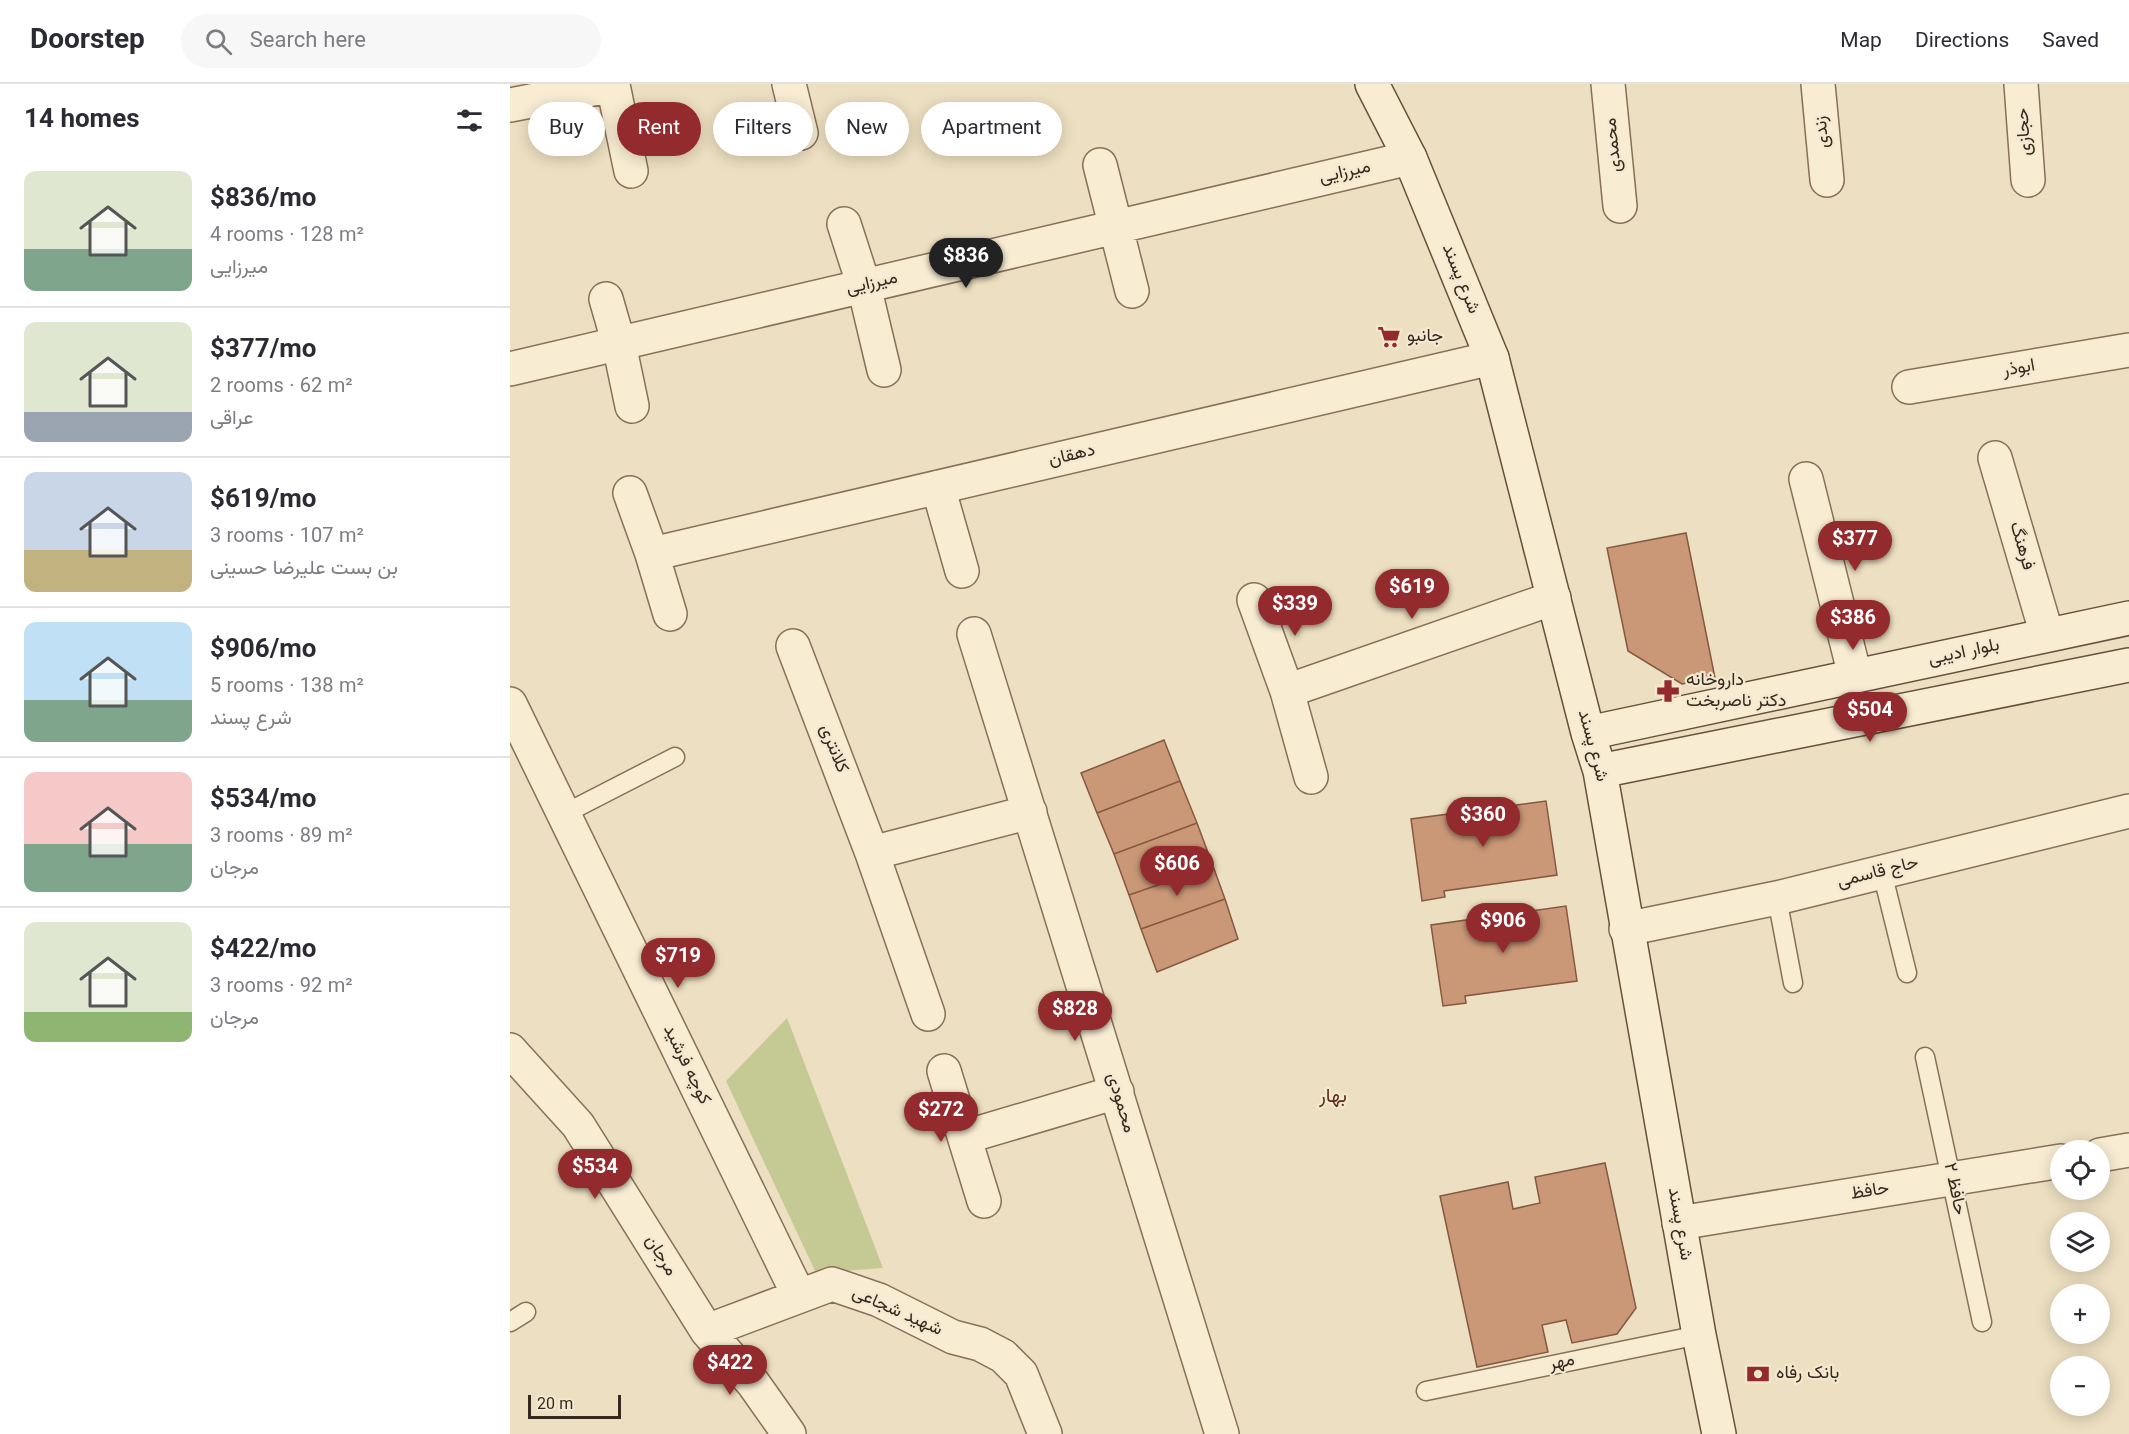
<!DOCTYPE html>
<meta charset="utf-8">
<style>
body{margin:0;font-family:Georgia,Vazirmatn,serif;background:#f7f7f7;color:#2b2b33;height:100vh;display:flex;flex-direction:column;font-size:22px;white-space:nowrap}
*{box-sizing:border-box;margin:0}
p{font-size:20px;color:#7c7c81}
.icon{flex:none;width:33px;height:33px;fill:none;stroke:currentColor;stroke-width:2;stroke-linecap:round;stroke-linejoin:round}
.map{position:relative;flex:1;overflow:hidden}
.drawer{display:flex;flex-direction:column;background:#fff;width:510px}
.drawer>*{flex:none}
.hud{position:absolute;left:18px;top:18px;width:570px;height:54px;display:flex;gap:12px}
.tools{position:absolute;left:1540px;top:1056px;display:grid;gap:12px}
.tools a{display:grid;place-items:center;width:60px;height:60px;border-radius:50%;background:#fff;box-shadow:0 3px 15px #0003;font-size:30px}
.scale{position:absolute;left:18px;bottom:15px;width:93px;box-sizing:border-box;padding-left:6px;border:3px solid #35281d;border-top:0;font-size:16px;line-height:21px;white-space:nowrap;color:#35281d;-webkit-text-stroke:4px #f4e9d0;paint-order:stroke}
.price{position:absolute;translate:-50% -51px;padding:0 14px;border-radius:21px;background:#932a2d;color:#fff;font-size:20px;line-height:39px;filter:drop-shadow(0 2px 3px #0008)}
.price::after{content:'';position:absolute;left:50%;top:36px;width:18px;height:14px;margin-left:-9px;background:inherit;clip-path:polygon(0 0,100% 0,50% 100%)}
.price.selected{background:#222;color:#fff}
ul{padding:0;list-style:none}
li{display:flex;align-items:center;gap:18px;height:150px;padding:0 24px}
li+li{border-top:2px solid #e1e1e2}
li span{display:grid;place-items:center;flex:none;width:168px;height:120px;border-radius:12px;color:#555}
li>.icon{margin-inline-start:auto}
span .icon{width:72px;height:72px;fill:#fffc;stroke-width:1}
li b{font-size:26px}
h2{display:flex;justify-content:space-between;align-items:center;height:72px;padding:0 24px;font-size:26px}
.pill{padding:0 21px;border-radius:27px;background:#fff;box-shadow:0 3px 15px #0003;font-size:21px;line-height:54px}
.pill.selected{background:#932a2d;color:#fff}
header{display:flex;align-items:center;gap:36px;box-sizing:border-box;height:84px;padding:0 30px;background:#fff;border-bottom:2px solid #e1e1e2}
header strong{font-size:28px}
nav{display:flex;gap:33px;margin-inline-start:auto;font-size:21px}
.search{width:420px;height:54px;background:#f7f7f7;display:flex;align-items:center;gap:15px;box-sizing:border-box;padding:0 21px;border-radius:33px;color:#7c7c81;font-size:22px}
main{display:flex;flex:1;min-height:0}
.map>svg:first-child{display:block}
</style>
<header>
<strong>Doorstep</strong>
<div class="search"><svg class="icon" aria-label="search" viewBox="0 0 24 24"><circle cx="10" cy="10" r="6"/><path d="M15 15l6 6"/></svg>Search here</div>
<nav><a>Map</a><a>Directions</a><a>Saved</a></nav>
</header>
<main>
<section class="drawer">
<h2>14 homes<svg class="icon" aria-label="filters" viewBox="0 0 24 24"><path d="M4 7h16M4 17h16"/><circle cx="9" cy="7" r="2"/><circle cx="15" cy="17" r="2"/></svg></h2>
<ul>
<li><span style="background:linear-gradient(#dfe7d0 65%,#7fa58c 0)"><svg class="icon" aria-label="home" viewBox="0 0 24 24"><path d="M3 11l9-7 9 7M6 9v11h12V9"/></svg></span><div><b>$836/mo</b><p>4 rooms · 128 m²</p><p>میرزایی</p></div></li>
<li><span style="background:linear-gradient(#dfe7d0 75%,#9aa5b1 0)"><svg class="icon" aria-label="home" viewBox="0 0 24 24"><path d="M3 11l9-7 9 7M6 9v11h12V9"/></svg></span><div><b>$377/mo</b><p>2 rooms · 62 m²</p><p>عراقی</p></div></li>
<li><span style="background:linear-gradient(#c9d6e8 65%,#c2b280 0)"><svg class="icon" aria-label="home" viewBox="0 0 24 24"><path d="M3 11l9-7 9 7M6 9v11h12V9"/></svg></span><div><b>$619/mo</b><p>3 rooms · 107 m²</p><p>بن بست علیرضا حسینی</p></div></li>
<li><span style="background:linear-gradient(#bfe0f5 65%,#7fa58c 0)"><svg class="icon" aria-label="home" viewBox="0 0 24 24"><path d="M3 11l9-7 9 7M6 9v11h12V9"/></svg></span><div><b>$906/mo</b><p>5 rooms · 138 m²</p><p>شرع پسند</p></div></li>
<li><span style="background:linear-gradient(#f6c9c9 60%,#7fa58c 0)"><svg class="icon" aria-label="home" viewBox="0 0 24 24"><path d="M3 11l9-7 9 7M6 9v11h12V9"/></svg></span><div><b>$534/mo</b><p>3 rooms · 89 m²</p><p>مرجان</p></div></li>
<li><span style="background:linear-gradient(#dfe7d0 75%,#8fb573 0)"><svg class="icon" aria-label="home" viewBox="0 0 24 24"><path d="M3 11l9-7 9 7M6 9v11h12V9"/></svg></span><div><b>$422/mo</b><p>3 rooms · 92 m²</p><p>مرجان</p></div></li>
</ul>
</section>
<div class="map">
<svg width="1619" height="1350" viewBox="0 0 1619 1350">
<rect width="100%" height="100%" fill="#eddfc1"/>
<path fill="#c5ca95" d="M277,934L373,1184L306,1189L216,997Z"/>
<path fill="#ca9877" stroke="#84593f" stroke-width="1.5" d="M1176,449L1205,594L1172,600L1118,567L1097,464Z
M654,656L670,697L587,729L571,689Z
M670,697L687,739L604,770L587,729Z
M1036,717L1047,791L934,807L935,813L912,817L901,735Z
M687,739L703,782L619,811L604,770Z
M703,782L715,815L631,845L619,811Z
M715,815L728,855L647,888L631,845Z
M1056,822L1067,897L955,912L956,919L933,922L921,841Z
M1095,1079L1126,1224L1107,1250L1062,1259L1056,1236L1032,1241L1038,1268L967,1283L930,1112L998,1098L1003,1125L1030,1119L1025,1093Z"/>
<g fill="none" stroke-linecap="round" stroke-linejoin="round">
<g stroke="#867059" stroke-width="21">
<path id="lane" d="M54,730L165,673
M1372,788L1397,889
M1267,814L1283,899
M1415,973L1472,1238
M0,1238L16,1228
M916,1307L1189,1251"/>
</g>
<g stroke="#867059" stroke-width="36">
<path id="street" d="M279,0L291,49
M1098,0L1110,122
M1308,0L1317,96
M1511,0L1518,96
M0,21L103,1L121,87
M590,81L622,207
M334,140L354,202L374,286
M96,215L109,260L122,322
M0,285L900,74
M1399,303L1619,266
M1485,374L1537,551
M1296,395L1345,592
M428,403L452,487
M120,409L142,470L160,530
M142,470L982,274
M744,516L777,607L801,693
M464,550L712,1350
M283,562L362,769L418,930
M777,607L1044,514
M0,620L289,1212
M362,769L520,728
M1116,845L1267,814L1619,727
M0,966L68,1041L197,1247L243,1299L279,1350
M434,987L474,1117
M455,1053L607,1008
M1590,1071L1619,1066
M1169,1139L1551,1077
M197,1247L322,1200L369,1216L443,1253L470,1260L493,1272L511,1290L535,1350"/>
</g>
<g stroke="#67513c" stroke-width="36">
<path id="secondary" d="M862,0L900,74L982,274L1078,649L1090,687L1189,1251L1209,1350
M1078,649L1619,534
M1090,687L1619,581"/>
</g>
<use href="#lane" stroke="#f8ecd3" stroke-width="18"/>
<use href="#street" stroke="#f8ecd3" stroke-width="33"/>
<use href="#secondary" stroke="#f8ecd3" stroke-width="33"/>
</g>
<defs>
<g id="supermarket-bare" transform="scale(1.8)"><path d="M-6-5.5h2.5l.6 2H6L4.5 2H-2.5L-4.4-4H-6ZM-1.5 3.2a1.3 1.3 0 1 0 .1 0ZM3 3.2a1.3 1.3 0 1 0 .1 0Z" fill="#932a2d" stroke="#f4e9d0" stroke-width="2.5" paint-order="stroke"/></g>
<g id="pharmacy-bare" transform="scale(1.8)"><path d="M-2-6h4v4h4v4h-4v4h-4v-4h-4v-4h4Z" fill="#932a2d" stroke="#f4e9d0" stroke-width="2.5" paint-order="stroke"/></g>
<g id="bank-bare" transform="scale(1.8)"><path d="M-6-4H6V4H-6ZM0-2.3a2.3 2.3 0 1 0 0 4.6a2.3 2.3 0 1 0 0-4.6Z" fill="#932a2d" stroke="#f4e9d0" stroke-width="2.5" paint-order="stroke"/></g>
</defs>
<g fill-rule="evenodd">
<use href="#supermarket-bare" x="879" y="253"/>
<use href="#pharmacy-bare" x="1158" y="607"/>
<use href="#bank-bare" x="1248" y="1290"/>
</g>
<g text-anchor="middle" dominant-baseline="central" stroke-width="4.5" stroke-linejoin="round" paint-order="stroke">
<g font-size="18" fill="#35281d" stroke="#f4e9d0">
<text transform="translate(1313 48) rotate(-95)">زندی</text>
<text transform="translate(1515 48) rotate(-94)">حجازی</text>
<text transform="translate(1104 61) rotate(-96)">محمدی</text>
<text transform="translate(835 89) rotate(-13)">میرزایی</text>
<text transform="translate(950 195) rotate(68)">شرع پسند</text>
<text transform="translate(362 200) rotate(-13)">میرزایی</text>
<text transform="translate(1509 285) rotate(-10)">ابوذر</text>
<text transform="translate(562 372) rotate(-13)">دهقان</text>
<text transform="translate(1511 462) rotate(74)">فرهنگ</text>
<text transform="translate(1454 569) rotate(-12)">بلوار ادیبی</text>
<text transform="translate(1082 662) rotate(75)">شرع پسند</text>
<text transform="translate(323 665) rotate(69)">کلانتری</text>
<text transform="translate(1368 789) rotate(-14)">حاج قاسمی</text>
<text transform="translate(176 981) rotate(64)">كوچه فرشيد</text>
<text transform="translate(610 1019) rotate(73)">محمودی</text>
<text transform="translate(1444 1105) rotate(78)">۲ حافظ</text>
<text transform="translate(1360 1108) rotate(-9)">حافظ</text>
<text transform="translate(1169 1140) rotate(80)">شرع پسند</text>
<text transform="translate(150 1172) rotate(58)">مرجان</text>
<text transform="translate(387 1228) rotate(24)">شهید شجاعی</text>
<text transform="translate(1052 1279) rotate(-12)">مهر</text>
</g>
<g font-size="18" fill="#35281d" stroke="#f4e9d0" text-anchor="start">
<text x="897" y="253">جانبو</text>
<text x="1176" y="597">داروخانه<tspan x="1176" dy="21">دکتر ناصربخت</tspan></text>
<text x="1266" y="1290">بانک رفاه</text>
</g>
<g font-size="20" fill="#612a1d" stroke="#f4e9d0">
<text x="823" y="1013">بهار</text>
</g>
</g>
</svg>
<div class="tools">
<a><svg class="icon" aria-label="locate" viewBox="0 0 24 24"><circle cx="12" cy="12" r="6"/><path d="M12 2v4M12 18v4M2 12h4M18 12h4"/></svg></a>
<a><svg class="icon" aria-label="layers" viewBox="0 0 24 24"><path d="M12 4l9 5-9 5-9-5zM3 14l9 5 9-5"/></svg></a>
<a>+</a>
<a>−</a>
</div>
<div class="scale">20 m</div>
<b class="price selected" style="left:456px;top:205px">$836</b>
<b class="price" style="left:1345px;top:488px">$377</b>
<b class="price" style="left:902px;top:536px">$619</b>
<b class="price" style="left:785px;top:553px">$339</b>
<b class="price" style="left:1343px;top:567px">$386</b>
<b class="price" style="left:1360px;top:659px">$504</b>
<b class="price" style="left:973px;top:764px">$360</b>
<b class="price" style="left:667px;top:813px">$606</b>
<b class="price" style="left:993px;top:870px">$906</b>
<b class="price" style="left:168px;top:905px">$719</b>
<b class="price" style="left:565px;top:958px">$828</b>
<b class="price" style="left:431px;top:1059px">$272</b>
<b class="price" style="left:85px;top:1116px">$534</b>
<b class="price" style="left:220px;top:1312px">$422</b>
<div class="hud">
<a class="pill">Buy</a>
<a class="pill selected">Rent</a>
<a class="pill">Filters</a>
<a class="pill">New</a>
<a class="pill">Apartment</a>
</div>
</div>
</main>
